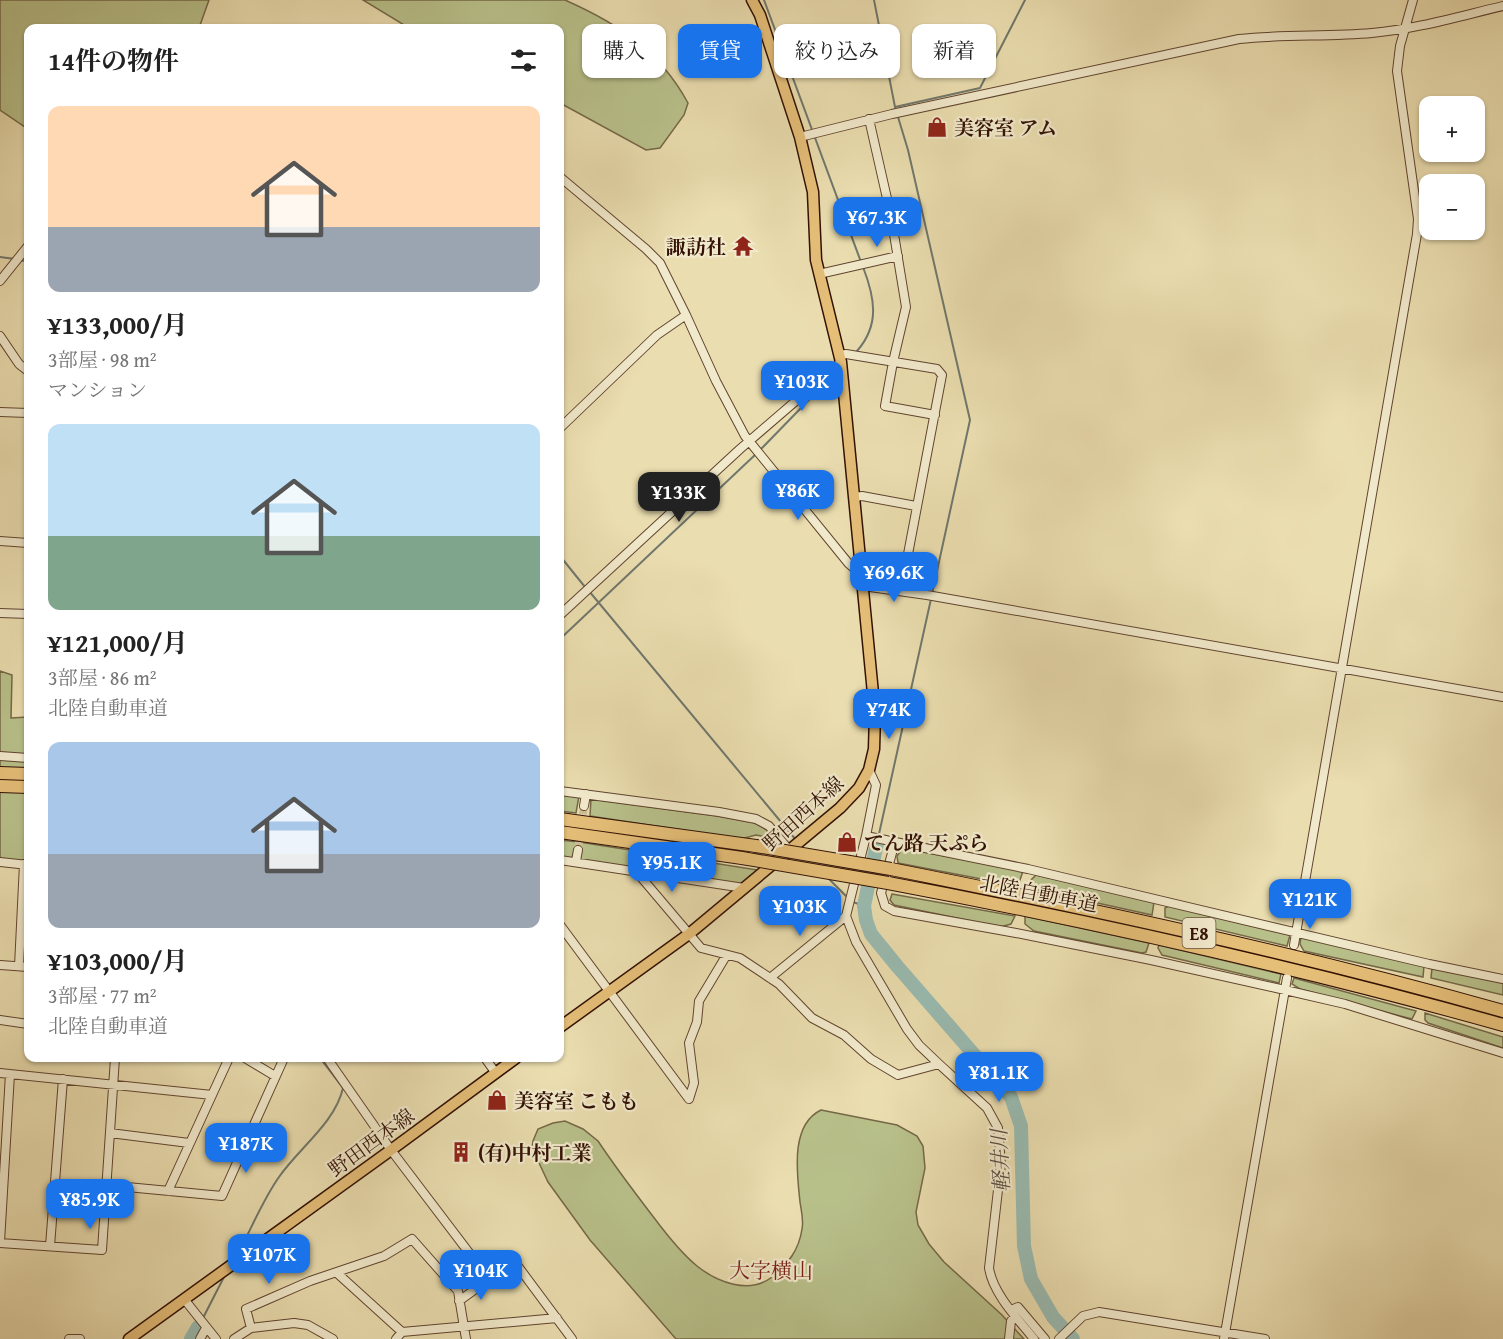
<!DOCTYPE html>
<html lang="ja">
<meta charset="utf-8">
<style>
body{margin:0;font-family:"Gentium Book Plus","Noto Serif JP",serif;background:#f2f2f2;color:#222;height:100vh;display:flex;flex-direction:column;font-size:22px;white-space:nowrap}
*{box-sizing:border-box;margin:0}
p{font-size:20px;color:#767676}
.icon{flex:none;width:33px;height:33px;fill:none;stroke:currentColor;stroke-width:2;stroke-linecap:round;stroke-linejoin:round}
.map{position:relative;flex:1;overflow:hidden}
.panel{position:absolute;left:24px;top:24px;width:540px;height:1038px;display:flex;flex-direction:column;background:#fff;border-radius:12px;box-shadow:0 2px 4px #0004}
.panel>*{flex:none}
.hud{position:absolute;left:582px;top:24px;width:570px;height:54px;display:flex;gap:12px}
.fabs{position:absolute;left:1419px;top:96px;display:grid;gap:12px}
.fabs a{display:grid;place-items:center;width:66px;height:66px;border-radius:12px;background:#fff;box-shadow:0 2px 4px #0004;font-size:30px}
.price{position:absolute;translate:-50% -51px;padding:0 14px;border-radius:12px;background:#1a73e8;color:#fff;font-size:20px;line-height:39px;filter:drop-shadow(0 2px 3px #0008)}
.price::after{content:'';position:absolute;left:50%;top:36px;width:18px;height:14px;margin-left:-9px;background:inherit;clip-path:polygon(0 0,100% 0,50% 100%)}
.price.active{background:#222;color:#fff}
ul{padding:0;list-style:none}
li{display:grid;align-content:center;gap:12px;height:318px;padding:0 24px}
li span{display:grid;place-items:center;height:186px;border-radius:12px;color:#555}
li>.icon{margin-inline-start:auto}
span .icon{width:108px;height:108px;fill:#fffc;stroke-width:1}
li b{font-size:26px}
h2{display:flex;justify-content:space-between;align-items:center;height:72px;padding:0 24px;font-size:26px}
.tag{padding:0 21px;border-radius:12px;background:#fff;box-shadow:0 2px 4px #0004;font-size:21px;line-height:54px}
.tag.active{background:#1a73e8;color:#fff}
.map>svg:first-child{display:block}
</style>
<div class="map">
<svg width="1503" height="1339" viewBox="0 0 1503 1339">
<rect width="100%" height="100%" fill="#eaddaf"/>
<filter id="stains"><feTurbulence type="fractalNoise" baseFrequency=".00333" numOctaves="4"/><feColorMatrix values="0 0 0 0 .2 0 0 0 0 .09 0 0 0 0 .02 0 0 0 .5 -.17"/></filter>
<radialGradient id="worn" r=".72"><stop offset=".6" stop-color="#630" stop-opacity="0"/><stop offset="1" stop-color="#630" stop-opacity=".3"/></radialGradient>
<path fill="#b8c08a" stroke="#756847" stroke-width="1.5" d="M0,0H209L199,28H28V129L0,110Z
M363,0H565C619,24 659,50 688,103L684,115L660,148L646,150L560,103V28H409Z
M0,671L12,675L11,718L28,717V865L0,862Z
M560,794L579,796L576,813L560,811Z
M591,799L718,816L755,823L767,830L776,839L756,835L741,839L590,816Z
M560,840L579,842L764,871L744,888L560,859Z
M903,848L1023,871L1018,886L898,863L897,856Z
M1036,875L1154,902L1152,915L1029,888L1031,880Z
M892,894L1015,916L1011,924L1000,927L894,905L890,900Z
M1169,906L1290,935L1287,946L1165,917V908Z
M1025,916L1149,943L1146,952L1142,953L1034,931L1025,924Z
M1301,937L1424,966L1423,977L1304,951L1300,944Z
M1159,945L1281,974L1279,983L1162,955L1158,948Z
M1432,968L1503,983V995L1431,978Z
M1294,978L1416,1011L1412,1019L1404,1017L1300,989L1292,984Z
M1425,1013L1503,1037V1048L1428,1023L1425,1020Z
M821,1110L897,1125L917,1136L923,1146L925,1168L916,1212L918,1225L929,1244L944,1262L1002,1315L1024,1339H676L590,1240L548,1182L532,1148L533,1141L538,1129L553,1123L565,1121L583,1129L598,1141C616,1168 635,1193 655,1219C667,1235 681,1253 697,1266C717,1282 749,1295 772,1277C788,1264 799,1250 802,1229C804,1220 801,1210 800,1202C797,1173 790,1125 821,1110Z"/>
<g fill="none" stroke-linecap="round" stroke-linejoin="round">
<path stroke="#70776c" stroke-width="2" d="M764,0L861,262
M874,0L895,107L908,150L970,420L932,594
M895,107L980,88L1025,0
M0,257L15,259
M21,260L28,262
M857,351C880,325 875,298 863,267
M760,450L838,370
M560,556L585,587
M589,591L796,840
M560,639L756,454
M877,843L931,599
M829,879L848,898
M853,902L864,906
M237,1255C251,1230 262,1201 279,1177C299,1148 335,1123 343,1088L320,1058
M203,1318L225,1275"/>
<path stroke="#99bbb1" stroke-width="14" d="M877,843L864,906L866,920L871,934L897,966L1011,1097L1021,1126L1024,1246L1031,1279L1053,1317L1073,1339
M191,1339L198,1327"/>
<path stroke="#cebe95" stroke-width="8" stroke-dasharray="8 4" stroke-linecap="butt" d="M578,850L584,806"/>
<g stroke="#60442f" stroke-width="10">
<path id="minor" d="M869,119L891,216L906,307L893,362L885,406L935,415
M800,137L892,114L1239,39C1283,34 1328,37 1372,33C1417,29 1460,16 1503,6
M560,177L646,249L660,263L686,315L716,381L745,436L849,564L855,569H861
M819,274L898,256
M0,281L28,246
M0,336L19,364L28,371
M840,355L846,354L937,369L942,375L901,591
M0,412L28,413
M560,428L657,335L686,315
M854,497L862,496L916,506
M0,541L28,543
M863,586L927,595L1503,697
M0,613L28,614
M560,615L740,449L841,362
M0,756L28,758
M869,770L876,785L866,836L846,916L856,942L907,1029L919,1045L939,1064L987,1108L998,1128L1001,1164L989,1268C993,1294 1018,1319 1034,1339
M560,791L719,812L756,819L769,826L790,851
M584,806L586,794
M866,836L1028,869L1429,964L1503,979
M895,842L881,893L885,906L894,911L1016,933L1151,960L1285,990L1345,1004L1503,1053
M560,860L744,888
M576,861L578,850
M0,862L28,865
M635,870L701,948L740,958L779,984L812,1018L844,1035L871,1059L898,1075L939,1064
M560,925L689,1099
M1294,945L1417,234L1418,219L1397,71L1400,46L1413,0
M0,965L28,967
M19,966L24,864
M770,978L846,916
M0,1020L28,1024
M245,1058L275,1076
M327,1058L391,1150L489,1279
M485,1058L495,1072
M0,1073L212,1095
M689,1099L694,1083L689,1043L697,1022L699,1001L726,956
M110,1133L189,1143
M106,1185L222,1196L284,1058
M168,1191L229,1058
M0,1242L10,1074
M0,1243L102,1250L115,1058
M50,1246L63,1079
M337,1273L402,1332L557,1318
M184,1299L216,1339
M459,1301L514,1261L572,1339
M1011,1310L1018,1307L1045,1339
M251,1328L246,1309L310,1281L384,1256L412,1239L458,1291L466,1339
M69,1339H80
M200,1339L206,1328
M234,1339L251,1328L294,1323L308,1325L333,1339
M396,1339L402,1332
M1009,1339L1011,1321L1015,1316
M1059,1339L1083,1316L1099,1312L1265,1339
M1224,1339L1287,978"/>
</g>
<g stroke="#321104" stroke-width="13">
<path id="major" d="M560,1027L689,934L840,808L859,788L869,770L874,749L875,714L841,362L816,260L813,192L800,137L760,15L752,0
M129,1339L391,1150L516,1058"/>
</g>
<g stroke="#321104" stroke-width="14">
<path id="highway" d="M0,773L28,774
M0,786L28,787
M560,819L756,846
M560,832L742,858
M891,869C1097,910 1301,954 1503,1011
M888,883C1095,922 1300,968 1503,1025"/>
</g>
<use href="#minor" stroke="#f1e9cb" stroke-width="8"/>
<use href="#major" stroke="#e5be78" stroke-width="10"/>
<use href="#highway" stroke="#e5be78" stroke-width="12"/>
<g stroke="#321104" stroke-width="14" stroke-linecap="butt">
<path id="highway-bridge" d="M756,846L891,869
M742,858L888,883"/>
</g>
<use href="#highway-bridge" stroke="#e5be78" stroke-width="12"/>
</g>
<defs>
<g id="shop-bare" transform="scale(1.62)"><path d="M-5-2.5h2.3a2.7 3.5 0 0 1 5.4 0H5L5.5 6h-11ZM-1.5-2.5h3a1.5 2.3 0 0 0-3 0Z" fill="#8f2418" stroke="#f1e9cb" stroke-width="2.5" paint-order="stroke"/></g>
<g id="temple-bare" transform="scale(1.62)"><path d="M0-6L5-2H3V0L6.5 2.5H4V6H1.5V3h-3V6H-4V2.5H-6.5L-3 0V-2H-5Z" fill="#8f2418" stroke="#f1e9cb" stroke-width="2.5" paint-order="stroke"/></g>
<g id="building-bare" transform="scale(1.62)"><path d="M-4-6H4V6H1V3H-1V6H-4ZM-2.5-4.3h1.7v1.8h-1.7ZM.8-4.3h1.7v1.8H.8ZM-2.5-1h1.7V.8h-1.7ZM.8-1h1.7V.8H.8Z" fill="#8f2418" stroke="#f1e9cb" stroke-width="2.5" paint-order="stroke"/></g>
</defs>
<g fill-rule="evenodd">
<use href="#shop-bare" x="937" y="127"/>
<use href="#temple-bare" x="743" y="246"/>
<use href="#shop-bare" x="847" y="842"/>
<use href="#shop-bare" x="497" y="1100"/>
<use href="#building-bare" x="461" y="1152"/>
</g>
<g text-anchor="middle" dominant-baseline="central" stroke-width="4.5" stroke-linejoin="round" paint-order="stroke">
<rect fill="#f1e9cb" stroke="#6b5240" stroke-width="1.5" x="1182.5" y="918" width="33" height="30" rx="4.5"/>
<g font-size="18" font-weight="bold" fill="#321104">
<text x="1199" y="933">E8</text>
</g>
<g font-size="20" font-weight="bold" fill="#321104" stroke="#f1e9cb" text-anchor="start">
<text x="954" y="127">美容室 アム</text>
<text x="726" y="246" text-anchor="end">諏訪社</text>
<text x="864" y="842">てん路 天ぷら</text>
<text x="514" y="1100">美容室 こもも</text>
<text x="478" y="1152">(有)中村工業</text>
</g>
<g font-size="20" fill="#321104" stroke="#f1e9cb">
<text transform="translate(803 813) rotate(-42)">野田西本線</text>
<text transform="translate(1039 893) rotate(11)">北陸自動車道</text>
<text transform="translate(371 1142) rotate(-36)">野田西本線</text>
</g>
<g font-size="21" font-style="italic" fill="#564c41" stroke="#f1e9cb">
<text transform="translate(1000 1161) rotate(-93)">軽井川</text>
</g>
<g font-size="21" fill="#7a1f14" stroke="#f1e9cb">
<text x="771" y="1270">大字横山</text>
</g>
</g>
<rect width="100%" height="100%" filter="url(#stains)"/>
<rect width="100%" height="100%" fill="url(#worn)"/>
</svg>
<div class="fabs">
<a>+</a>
<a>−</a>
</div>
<b class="price" style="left:877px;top:248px">¥67.3K</b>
<b class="price" style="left:802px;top:412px">¥103K</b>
<b class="price" style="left:798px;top:521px">¥86K</b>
<b class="price active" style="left:679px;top:523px">¥133K</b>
<b class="price" style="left:894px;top:603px">¥69.6K</b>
<b class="price" style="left:889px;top:740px">¥74K</b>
<b class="price" style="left:672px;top:893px">¥95.1K</b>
<b class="price" style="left:1310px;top:930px">¥121K</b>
<b class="price" style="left:800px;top:937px">¥103K</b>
<b class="price" style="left:999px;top:1103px">¥81.1K</b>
<b class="price" style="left:246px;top:1174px">¥187K</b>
<b class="price" style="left:90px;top:1230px">¥85.9K</b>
<b class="price" style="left:269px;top:1285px">¥107K</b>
<b class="price" style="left:481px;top:1301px">¥104K</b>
<div class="hud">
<a class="tag">購入</a>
<a class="tag active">賃貸</a>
<a class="tag">絞り込み</a>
<a class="tag">新着</a>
</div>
<section class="panel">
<h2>14件の物件<svg class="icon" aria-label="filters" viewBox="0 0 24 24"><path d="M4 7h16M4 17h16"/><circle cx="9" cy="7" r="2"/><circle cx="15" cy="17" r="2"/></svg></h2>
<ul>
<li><span style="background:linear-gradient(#ffd9b3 65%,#9aa5b1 0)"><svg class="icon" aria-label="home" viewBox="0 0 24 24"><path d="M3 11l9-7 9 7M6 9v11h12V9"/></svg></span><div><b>¥133,000/月</b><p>3部屋 · 98 m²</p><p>マンション</p></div></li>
<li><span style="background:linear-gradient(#bfe0f5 60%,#7fa58c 0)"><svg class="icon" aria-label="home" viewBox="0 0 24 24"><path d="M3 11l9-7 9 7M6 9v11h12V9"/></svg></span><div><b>¥121,000/月</b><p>3部屋 · 86 m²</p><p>北陸自動車道</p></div></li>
<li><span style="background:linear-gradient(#a9c7e8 60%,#9aa5b1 0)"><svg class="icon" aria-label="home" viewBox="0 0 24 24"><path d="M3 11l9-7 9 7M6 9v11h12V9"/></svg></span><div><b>¥103,000/月</b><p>3部屋 · 77 m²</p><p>北陸自動車道</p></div></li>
</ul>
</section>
</div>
